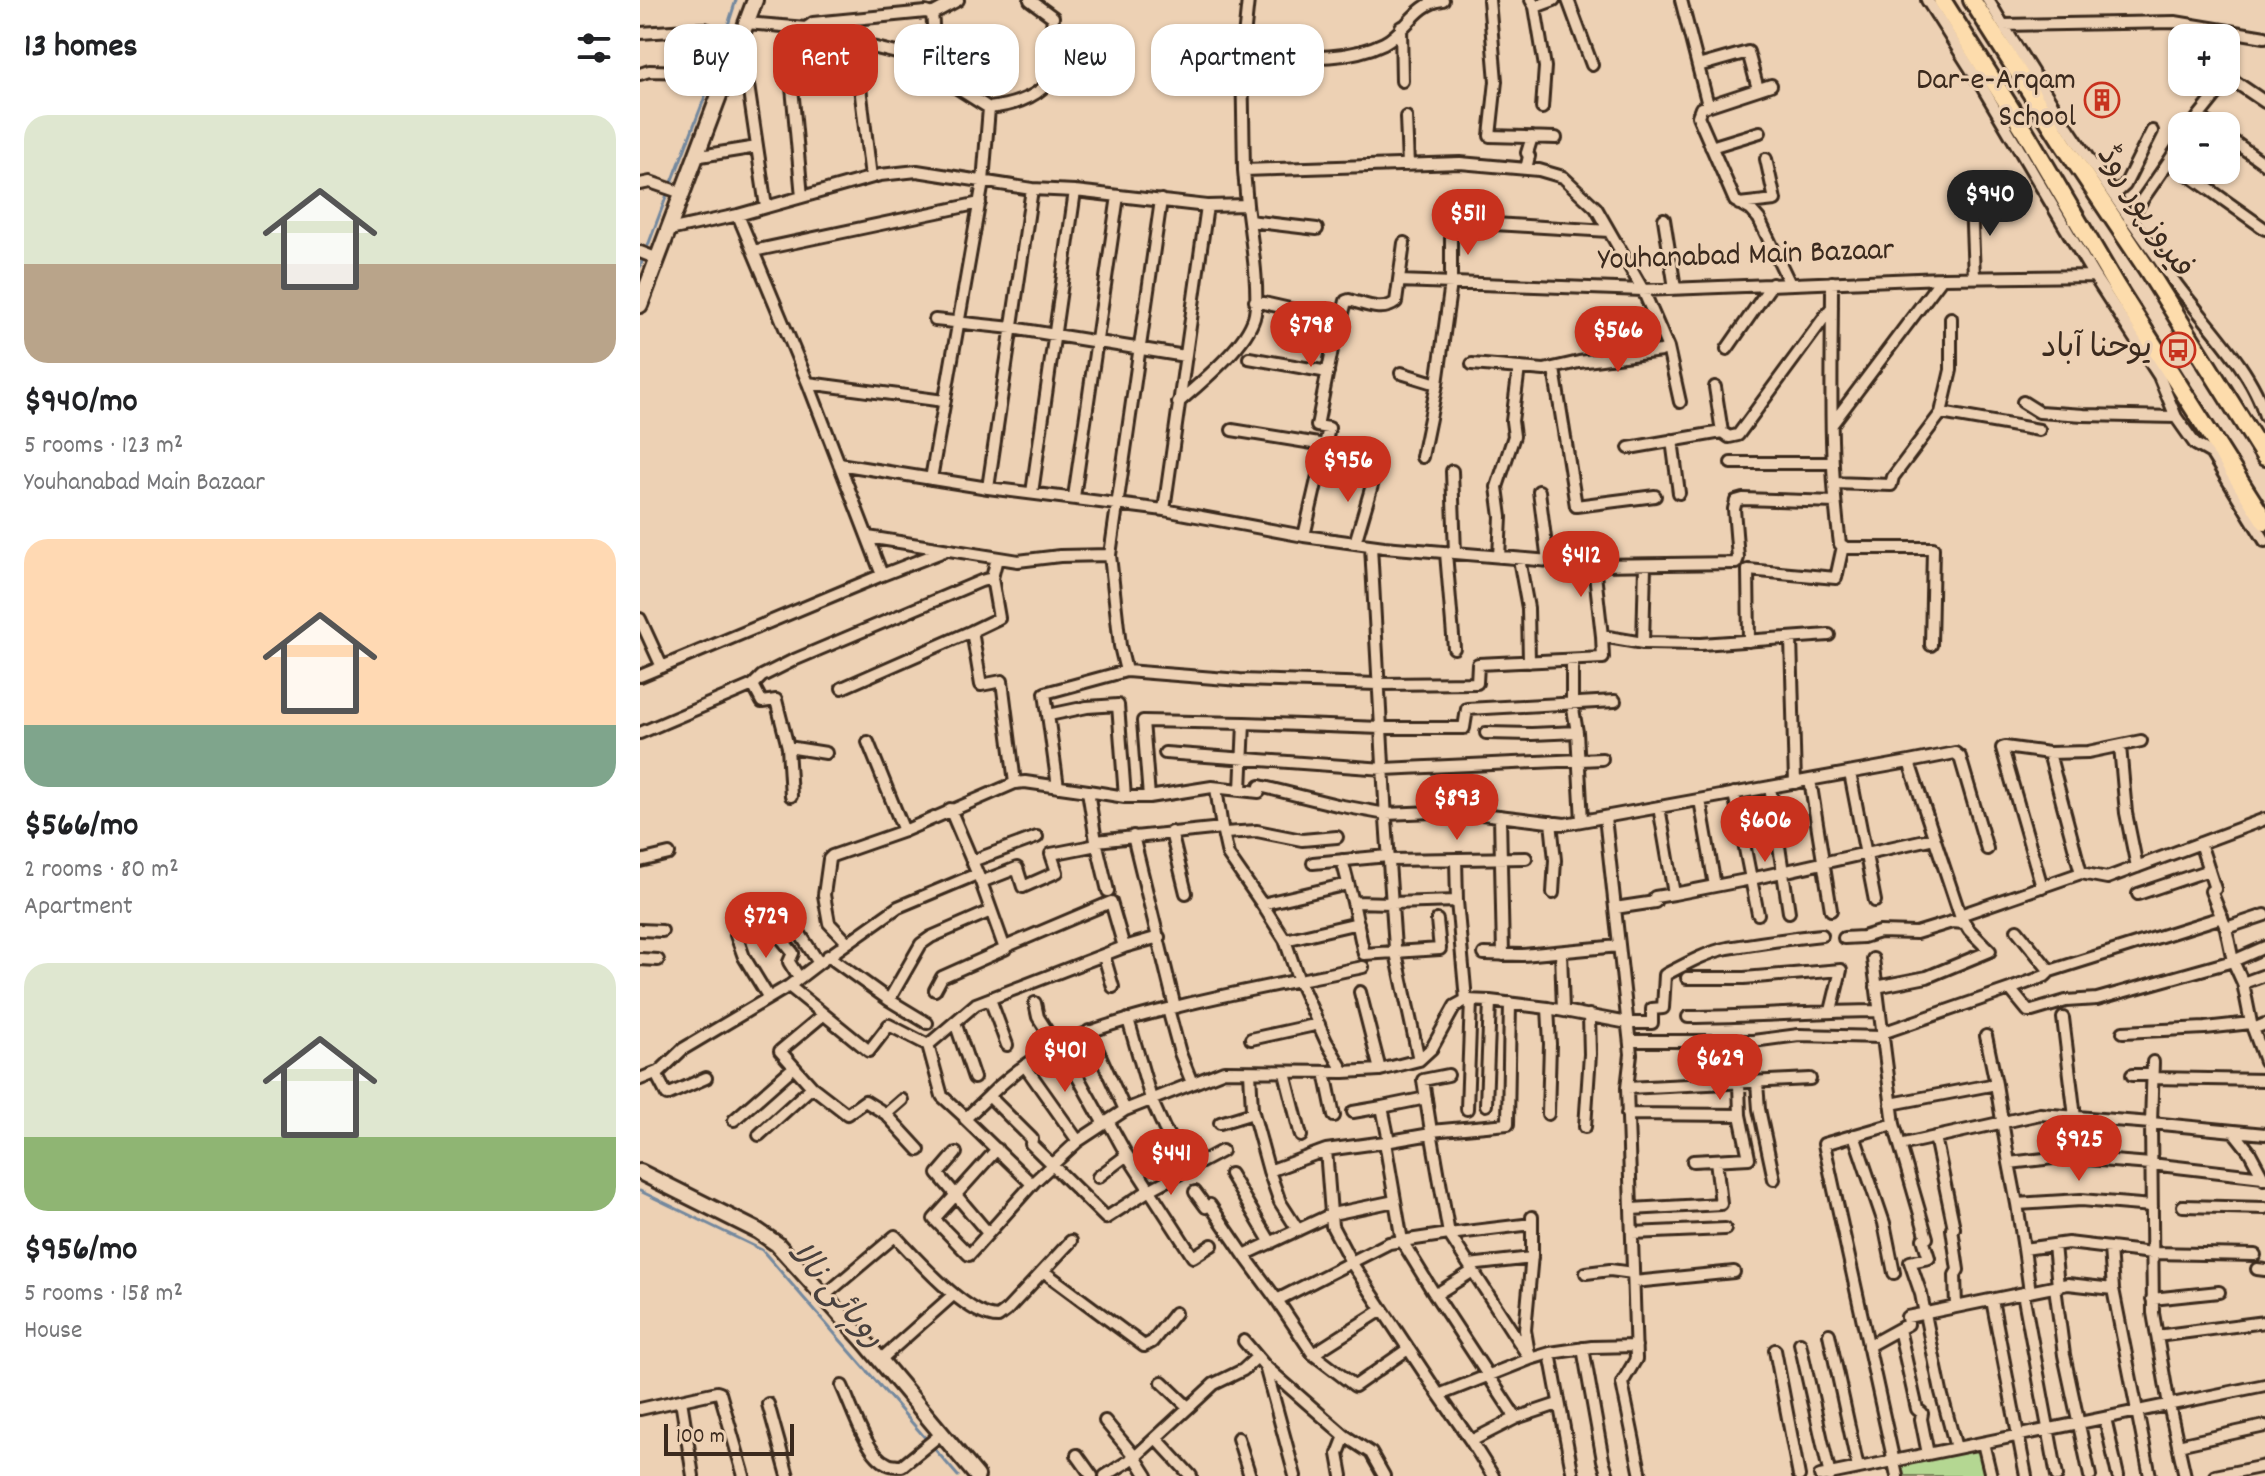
<!DOCTYPE html>
<meta charset="utf-8">
<style>
body{margin:0;font-family:Dekko,"Playpen Sans Arabic",sans-serif;background:#f2f2f2;color:#202124;height:100vh;display:flex;flex-direction:column;font-size:30px;white-space:nowrap}
*{box-sizing:border-box;margin:0}
p{font-size:26px;color:#757577}
.icon{flex:none;width:44px;height:44px;fill:none;stroke:currentColor;stroke-width:2;stroke-linecap:round;stroke-linejoin:round}
.map{position:relative;flex:1;overflow:hidden}
.side{display:flex;flex-direction:column;background:#fff;width:640px}
.side>*{flex:none}
.hud{position:absolute;left:24px;top:24px;width:760px;height:72px;display:flex;gap:16px}
.controls{position:absolute;left:1528px;top:24px;display:grid;gap:16px}
.controls a{display:grid;place-items:center;width:72px;height:72px;border-radius:16px;background:#fff;box-shadow:0 2px 6px #0004;font-size:40px}
.scale{position:absolute;left:24px;bottom:20px;width:130px;box-sizing:border-box;padding-left:8px;border:4px solid #3b2a1e;border-top:0;font-size:22px;line-height:28px;white-space:nowrap;color:#3b2a1e;-webkit-text-stroke:6px #edd1b4;paint-order:stroke}
.price{position:absolute;translate:-50% -68px;padding:0 18px;border-radius:28px;background:#c8321e;color:#fff;font-size:26px;line-height:52px;filter:drop-shadow(0 2px 4px #0008)}
.price::after{content:'';position:absolute;left:50%;top:48px;width:24px;height:18px;margin-left:-12px;background:inherit;clip-path:polygon(0 0,100% 0,50% 100%)}
.price.active{background:#222;color:#fff}
ul{padding:0;list-style:none}
li{display:grid;align-content:center;gap:16px;height:424px;padding:0 24px}
li span{display:grid;place-items:center;height:248px;border-radius:24px;color:#555}
li>.icon{margin-inline-start:auto}
span .icon{width:144px;height:144px;fill:#fffc;stroke-width:1}
li b{font-size:34px}
h2{display:flex;justify-content:space-between;align-items:center;height:96px;padding:0 24px;font-size:34px}
.chip{padding:0 28px;border-radius:24px;background:#fff;box-shadow:0 2px 6px #0004;font-size:28px;line-height:72px}
.chip.active{background:#c8321e;color:#fff}
main{display:flex;flex:1;min-height:0}
.map>svg:first-child{display:block}
</style>
<main>
<section class="side">
<h2>13 homes<svg class="icon" aria-label="filters" viewBox="0 0 24 24"><path d="M4 7h16M4 17h16"/><circle cx="9" cy="7" r="2"/><circle cx="15" cy="17" r="2"/></svg></h2>
<ul>
<li><span style="background:linear-gradient(#dfe7d0 60%,#b9a48a 0)"><svg class="icon" aria-label="home" viewBox="0 0 24 24"><path d="M3 11l9-7 9 7M6 9v11h12V9"/></svg></span><div><b>$940/mo</b><p>5 rooms · 123 m²</p><p>Youhanabad Main Bazaar</p></div></li>
<li><span style="background:linear-gradient(#ffd9b3 75%,#7fa58c 0)"><svg class="icon" aria-label="home" viewBox="0 0 24 24"><path d="M3 11l9-7 9 7M6 9v11h12V9"/></svg></span><div><b>$566/mo</b><p>2 rooms · 80 m²</p><p>Apartment</p></div></li>
<li><span style="background:linear-gradient(#dfe7d0 70%,#8fb573 0)"><svg class="icon" aria-label="home" viewBox="0 0 24 24"><path d="M3 11l9-7 9 7M6 9v11h12V9"/></svg></span><div><b>$956/mo</b><p>5 rooms · 158 m²</p><p>House</p></div></li>
</ul>
</section>
<div class="map">
<svg width="1625" height="1476" viewBox="0 0 1625 1476">
<rect width="100%" height="100%" fill="#edd1b4"/>
<filter id="ink" filterUnits="userSpaceOnUse"><feTurbulence type="fractalNoise" baseFrequency=".0125" numOctaves="2"/><feDisplacementMap in="SourceGraphic" scale="16" xChannelSelector="R" yChannelSelector="G"/><feConvolveMatrix kernelMatrix="1 2 1 2 8 2 1 2 1" color-interpolation-filters="sRGB"/></filter>
<g filter="url(#ink)">
<path fill="#b4d792" stroke="#788058" stroke-width="2" d="M1343,1443L1351,1476H1257L1253,1461Z"/>
<g fill="none" stroke-linecap="round" stroke-linejoin="round">
<path stroke="#73889e" stroke-width="3" d="M31,185L66,94L96,0
M0,267L28,192
M0,1191L122,1250L287,1440
M292,1446L318,1476"/>
<g stroke="#3b2a1e" stroke-width="16">
<path id="street" d="M849,0L856,81L850,136L916,138
M891,0L895,7L905,67L902,108
M928,0L952,65
M1041,0L1068,105
M1287,0L1341,85L1454,276L1519,376L1536,417L1555,444L1571,453L1625,541
M1348,0C1400,87 1456,173 1516,255C1526,270 1536,285 1548,299C1574,332 1614,375 1625,416
M895,7L914,0
M292,14L318,0
M106,23L166,28L175,33L285,60L297,69L303,79L349,108C368,106 395,99 407,83L413,17L390,0
M1363,25L1535,22L1625,37
M761,27L762,81
M166,28L173,23L286,12L292,14C294,29 295,48 285,60
M0,33L65,29L98,40
M149,54L162,197
M602,56C648,56 701,64 744,43C766,32 776,3 803,0
M1058,66L1108,52L1118,89
M0,74L9,71L54,72
M1131,85L1061,108L1058,116L1095,201L1111,210L1119,219L1150,284
M220,87L231,177
M80,89L108,85L126,207
M1559,116L1587,81L1591,79L1625,102
M766,117L768,165
M1552,126L1559,116L1572,126
M1586,136L1625,164
M1071,147L1120,132
M54,157L117,147
M1529,161L1542,141
M886,169L889,156L887,153L892,137
M604,170L820,163L899,170L923,177L956,208L1003,290L1028,348L1021,351L939,362L904,370L832,364
M1542,170L1625,229
M0,184L10,182L42,193
M1474,195L1485,185L1512,131
M1331,200L1334,277
M1099,204L1135,200L1126,159
M1024,219L1035,288
M1489,219L1529,161L1542,170
M609,221L677,229
M838,223L969,231
M29,230L98,215L240,175L277,171L392,189L435,191L567,206L607,205L604,170L602,56L608,0
M113,251L340,203
M0,252L18,259
M759,281L1003,290L1302,278L1454,276
M1192,282C1192,370 1188,458 1200,544L1206,548H1293L1291,645
M615,301L694,319L702,317L706,301L709,300C725,304 742,313 756,302L764,243
M295,320L372,328L545,356
M1028,348L1040,402
M1087,349L1132,284
M609,358L688,372
M914,369L936,506L1015,496
M761,373L797,384L811,283V230
M168,383L304,401
M1075,387L1082,432
M1383,402L1399,412L1444,415L1536,417
M538,403C561,382 605,347 614,318C621,294 610,232 607,205
M1301,413L1399,430
M1193,423L1302,278
M592,430L685,445L664,536
M1032,440L1039,493
M685,445L689,428L677,426L698,319
M989,448L1082,432L1089,437L1098,435L1192,307
M782,457L797,384
M1091,463H1193
M199,464L348,488L524,510L664,536L744,547L957,565L1096,563L1098,558L1094,509L1096,501L1103,499L1195,502
M812,471L815,553
M291,479L343,182L349,108
M1194,483L1251,485L1253,477L1301,413L1311,370V318
M348,488L392,189
M899,491L908,561
M392,493L435,191
M434,497L478,196
M524,510L567,206
M228,537L378,561L420,556L470,555L521,200
M715,543L735,475
M731,546L746,819L755,948L779,1060
M806,553L814,648
M470,555L480,646L486,671
M859,557L861,517L857,487L874,436L872,421L879,368
M879,559L888,608L889,662
M957,565L955,574L962,636
M242,575L304,551
M352,578L359,618L332,631L341,685L362,681L375,783
M0,619L22,667
M1151,638L1155,783
M1109,641L1108,570L1196,578L1203,546
M1003,643L1005,565
M0,676L242,575L168,383L98,215
M113,685L122,702L136,700L148,747L186,753
M202,688L332,631
M409,715L447,707L478,705L485,797
M937,732L942,821
M0,733L113,685L122,676L154,660L341,581L352,578L357,558
M846,733L892,734L937,732L932,703V660
M228,742L264,831
M1480,746L1486,813L1497,867
M148,747L151,796
M525,753L744,769L962,759
M1409,753L1441,873
M1269,762L1315,753L1320,757L1347,849
M1210,773L1235,901
M1170,780L1191,910
M418,787L405,693L486,671L600,680L738,684L837,683L838,664L963,658L962,636L1003,643L1061,644L1189,635
M1130,787L1149,912
M576,788L582,828L588,855L622,904L708,884
M601,790L604,723L741,728H824L827,709L975,701
M448,791L485,797H509L572,787L619,792L620,786L697,805L746,814L817,811L925,824L1269,762L1320,915L1329,930L1350,951L1287,977L1236,987
M509,797L503,721L604,723
M860,816L863,955
M965,817L991,1054L987,1088L996,1359L982,1383L1001,1476
M911,822L915,860L913,893
M531,832L546,893
M584,833L617,831L662,840L697,837
M493,836L535,1007
M456,841L468,891
M1560,843L1575,889L1571,891L1586,928L1593,961L1603,983L1611,1023L1625,1061
M702,860L713,902L752,903L817,901L816,859
M749,860L886,858
M0,861L29,854
M332,861L397,837
M673,863L748,856
M341,882L377,868L383,887L417,872L411,854L457,845
M1075,886L1111,879L1094,793
M1402,887L1362,748L1365,747L1409,753L1448,752L1501,741
M1034,894L1075,886L1060,800
M1498,894L1569,870
M817,901L826,1000
M713,902L724,954L800,949L797,920
M622,904L645,940L659,981L686,1041L704,1072
M975,908L1015,902V897L1034,894L1019,807
M1118,914L1111,879L1294,838
M1320,915L1441,873L1467,878L1625,819
M125,918L153,953L149,962L159,978
M153,923L179,963
M1586,928L1625,915
M0,930L22,931
M1377,930L1410,971L1582,917
M96,935L104,957L129,998
M1204,938L1223,937L1239,932L1276,933L1312,922L1324,923
M645,940L718,923
M207,942L189,923L184,895L189,859L192,856L264,831L375,783L385,782L448,791L456,841L582,828
M365,947L471,902L484,947
M921,952L923,1010
M844,954L883,955L979,946
M188,956L249,1000L287,1023
M464,956L473,987
M0,959L18,960
M1233,959L1254,1124
M1047,978H1104L1201,970L1191,1011
M1603,983L1625,975
M149,986L229,1051L249,1025L288,1045
M1370,989L1388,1011H1392L1426,1001L1457,999L1593,961L1625,947
M295,990L302,977L365,949L341,882L310,809
M720,992L740,1070
M350,999L367,1045
M249,1000L281,944L291,937L351,911
M395,1003L398,1017L417,1047
M528,1009C592,992 658,981 723,967
M183,1015L140,1051L172,1087L207,1114L225,1101L246,1114L262,1100
M1048,1017C1112,1017 1175,1011 1239,1011
M1423,1018L1435,1117
M488,1019L511,1099L524,1128L548,1169
M315,1022L334,1078
M1613,1029L1625,1024
M449,1031L485,1110
M1483,1032L1565,1028L1611,1023
M1242,1033L1370,989L1405,976L1410,971
M1346,1036L1356,1084
M611,1039L679,1024
M990,1041H1113L1159,1035L1242,1037
M420,1045L464,1124
M1513,1062L1511,1123L1625,1134
M385,1066L438,1141
M610,1072L612,1109L629,1171L640,1202L658,1230
M685,1072L694,1116
M645,1073L661,1136
M16,1074L27,1095L66,1078
M808,1075L783,1080L791,1131L868,1124L870,1003
M1492,1075H1512
M1512,1078L1625,1080
M0,1079L20,1071L43,1049L149,986L179,963L258,907L337,874
M552,1083L540,1053L528,1009C459,1026 401,1043 349,1096L392,1139L391,1144L466,1218L511,1189L582,1151
M1117,1083L1119,1109L1134,1179
M987,1088L1170,1079
M349,1096L325,1119L392,1184
M1251,1104L1356,1084L1369,1163L1422,1157L1511,1164L1623,1177
M846,1105L850,1001
M827,1109L831,1000
M713,1112L742,1107
M246,1114L279,1150
M908,1114L910,1044L908,1008
M987,1114L1100,1115L1099,1084
M326,1118L302,1096L288,1045L336,1004L484,947L519,937
M94,1120L154,1067
M468,1121L485,1152L553,1257L572,1245
M580,1123L613,1113
M945,1127L950,1054L949,1015
M791,1131L809,1234L892,1224
M1594,1132L1609,1151L1624,1179
M119,1135L172,1087
M1214,1135L1244,1223L1254,1273
M1295,1137L1314,1228L1312,1229L1318,1270L1315,1275L1316,1307
M749,1141L742,1107L786,1098
M745,1142L686,1150L692,1226L711,1262L799,1395L890,1359L885,1330L892,1255V1217
M1260,1145L1287,1238L1283,1239L1289,1258L1270,1262L1281,1294L1301,1392L1316,1448
M357,1149L294,1219L329,1255L395,1181L438,1141L485,1110L584,1071L704,1072L740,1070L779,1060L792,1048L815,1006L826,1000L850,1001L908,1008L988,1023H1012V1009L1023,1008L1025,975C1044,965 1067,952 1088,948C1119,943 1150,938 1182,935
M316,1153L298,1174L348,1233
M1053,1161L1109,1158L1100,1115
M1369,1163L1377,1204L1441,1200L1512,1206
M629,1171L686,1150
M590,1174L631,1243
M458,1177L487,1155
M555,1192L566,1207L570,1205L604,1255L692,1214L755,1201
M1377,1204L1384,1249L1428,1243L1512,1253L1615,1255
M1543,1206L1625,1208
M991,1209L1081,1204L1076,1160
M992,1233L1085,1229
M1414,1245L1418,1286
M1384,1249L1390,1292
M604,1255L637,1300L749,1243L762,1241L745,1142L791,1134
M829,1265L892,1258
M1617,1269L1625,1270
M403,1271L504,1346L512,1342L535,1313
M946,1273L970,1270L993,1273
M994,1282L1094,1272
M1415,1287L1424,1355L1450,1476
M1473,1289L1510,1476
M1383,1293L1417,1476
M795,1295L833,1271
M184,1296L255,1236C277,1259 327,1317 358,1317L366,1311L431,1241
M1512,1299L1579,1292
M637,1300L673,1354
M1352,1300L1386,1476
M742,1310L673,1354L715,1386L768,1349
M1259,1329L1277,1409L1282,1413L1281,1419L1288,1454
M1189,1334L1218,1468
M1517,1336L1625,1322
M604,1341L625,1366L655,1476
M1160,1343L1190,1476
M1228,1346L1268,1324L1267,1317L1428,1284L1473,1289L1470,1248
M943,1348L963,1460L968,1476
M1135,1350L1159,1476
M910,1353L890,1359L809,1234L762,1241L792,1290L876,1418L918,1404
M240,1360L313,1295
M625,1366L705,1436L731,1453L744,1476
M522,1382L548,1407
M202,1386C212,1407 226,1455 248,1464C252,1466 257,1466 262,1466L301,1434
M799,1395L831,1441L876,1418
M41,1400L53,1476
M128,1404L148,1476
M0,1409L77,1392L80,1393L104,1476
M1465,1418L1478,1476
M465,1421L495,1457L507,1476
M516,1438L551,1476
M598,1438L610,1476
M831,1441L853,1476
M1343,1443L1351,1476
M1538,1445L1625,1426
M437,1455L452,1476
M465,1476L495,1457L574,1384L603,1370L617,1357
M702,1476L698,1454L705,1436
M933,1476L910,1353L952,1347L996,1346
M1180,1476L1625,1385
M1257,1476L1184,1144L1254,1124L1260,1145L1400,1114L1511,1123L1513,1313L1529,1405L1545,1476
M1575,1476L1625,1466"/>
</g>
<g stroke="#3b2a1e" stroke-width="20">
<path id="secondary" d="M0,305L115,0
M0,1172L118,1231L137,1244L225,1342L337,1476"/>
</g>
<g stroke="#3b2a1e" stroke-width="22">
<path id="primary" d="M1302,0L1385,131L1476,286L1625,521
M1332,0L1424,145L1507,269L1625,457"/>
</g>
<use href="#street" stroke="#edd1b4" stroke-width="10"/>
<use href="#secondary" stroke="#edd1b4" stroke-width="14"/>
<use href="#primary" stroke="#fddcac" stroke-width="16"/>
</g>
</g>
<defs>
<g id="building-ring" transform="scale(1.8)"><circle r="9.5" fill="#edd1b4" stroke="#c8321e" stroke-width="1.5"/><path d="M-4-6H4V6H1V3H-1V6H-4ZM-2.5-4.3h1.7v1.8h-1.7ZM.8-4.3h1.7v1.8H.8ZM-2.5-1h1.7V.8h-1.7ZM.8-1h1.7V.8H.8Z" fill="#c8321e"/></g>
<g id="bus-ring" transform="scale(1.8)"><circle r="9.5" fill="#edd1b4" stroke="#c8321e" stroke-width="1.5"/><path d="M-5-6H5V4H4V6H2V4H-2V6H-4V4H-5ZM-3.5-4V0h7V-4ZM-3.5 1.2v1.5H-2V1.2ZM2 1.2v1.5H3.5V1.2Z" fill="#c8321e"/></g>
</defs>
<g fill-rule="evenodd">
<use href="#building-ring" x="1462" y="100"/>
<use href="#bus-ring" x="1538" y="350"/>
</g>
<g text-anchor="middle" dominant-baseline="central" stroke-width="6" stroke-linejoin="round" paint-order="stroke">
<g font-size="32" fill="#3b2a1e" stroke="#edd1b4" text-anchor="end">
<text x="1436" y="82">Dar-e-Arqam<tspan x="1436" dy="37">School</tspan></text>
<text x="1512" y="350">یوحنا آباد</text>
</g>
<g font-size="32" fill="#3b2a1e" stroke="#edd1b4">
<text transform="translate(1503 213) rotate(57)">فیروزپور روڈ</text>
<text transform="translate(1106 257) rotate(-2)">Youhanabad Main Bazaar</text>
</g>
<g font-size="34" font-style="italic" fill="#49413e" stroke="#edd1b4">
<text transform="translate(194 1296) rotate(49)">روہائی نالا</text>
</g>
</g>
</svg>
<div class="controls">
<a>+</a>
<a>−</a>
</div>
<div class="scale">100 m</div>
<b class="price active" style="left:1350px;top:238px">$940</b>
<b class="price" style="left:828px;top:257px">$511</b>
<b class="price" style="left:671px;top:369px">$798</b>
<b class="price" style="left:978px;top:374px">$566</b>
<b class="price" style="left:708px;top:504px">$956</b>
<b class="price" style="left:941px;top:599px">$412</b>
<b class="price" style="left:817px;top:842px">$893</b>
<b class="price" style="left:1125px;top:864px">$606</b>
<b class="price" style="left:126px;top:960px">$729</b>
<b class="price" style="left:425px;top:1094px">$401</b>
<b class="price" style="left:1080px;top:1102px">$629</b>
<b class="price" style="left:1439px;top:1183px">$925</b>
<b class="price" style="left:531px;top:1197px">$441</b>
<div class="hud">
<a class="chip">Buy</a>
<a class="chip active">Rent</a>
<a class="chip">Filters</a>
<a class="chip">New</a>
<a class="chip">Apartment</a>
</div>
</div>
</main>
